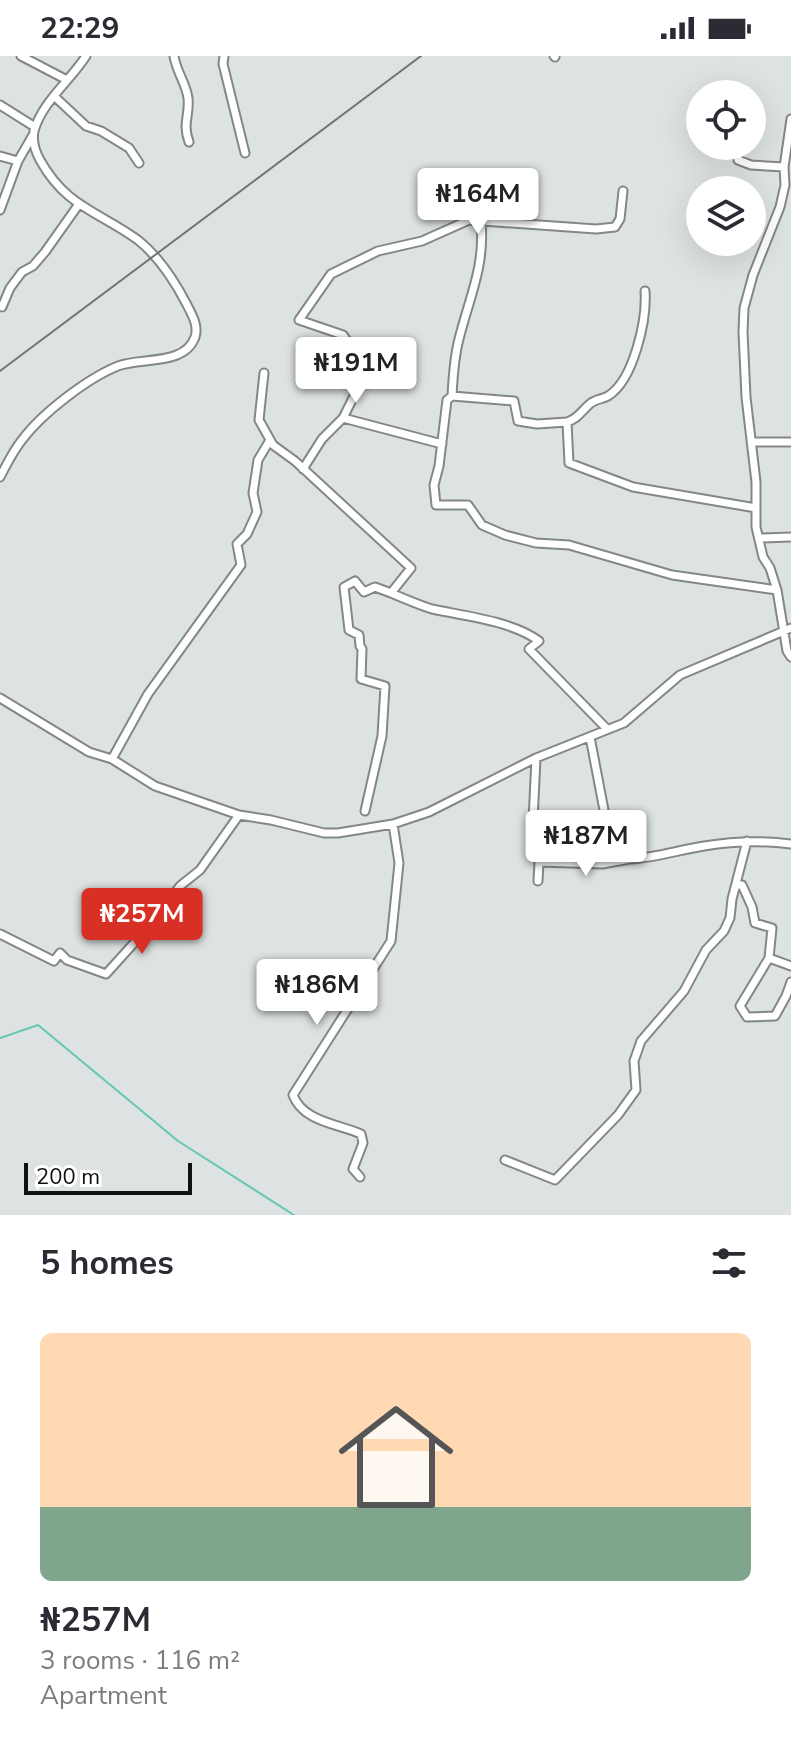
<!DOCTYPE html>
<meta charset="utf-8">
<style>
body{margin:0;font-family:"Nunito Sans",sans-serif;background:#f2f2f3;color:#2b2b33;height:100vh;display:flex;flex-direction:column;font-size:30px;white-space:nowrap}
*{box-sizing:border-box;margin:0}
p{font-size:26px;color:#7c7c81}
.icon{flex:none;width:44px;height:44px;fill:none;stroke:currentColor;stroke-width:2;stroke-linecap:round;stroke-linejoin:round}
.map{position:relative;height:1159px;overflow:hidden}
.panel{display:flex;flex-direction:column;background:#fff;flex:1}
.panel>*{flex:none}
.buttons{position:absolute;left:686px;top:24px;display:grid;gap:16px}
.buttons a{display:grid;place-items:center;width:80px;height:80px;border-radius:50%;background:#fff;box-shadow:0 8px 32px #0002;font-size:40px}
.scale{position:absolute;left:24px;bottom:20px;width:168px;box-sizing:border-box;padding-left:8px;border:4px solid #101211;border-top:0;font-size:22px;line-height:28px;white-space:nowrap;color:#101211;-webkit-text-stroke:6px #fff;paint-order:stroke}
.price{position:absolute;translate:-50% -68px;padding:0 18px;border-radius:8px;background:#fff;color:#222;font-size:26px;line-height:52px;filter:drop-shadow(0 2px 4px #0008)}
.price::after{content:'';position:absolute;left:50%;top:48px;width:24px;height:18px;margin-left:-12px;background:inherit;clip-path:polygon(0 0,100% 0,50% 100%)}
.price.current{background:#d93025;color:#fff}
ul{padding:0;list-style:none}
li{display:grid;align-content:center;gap:16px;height:424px;padding:0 40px}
li span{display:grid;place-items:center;height:248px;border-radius:12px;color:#555}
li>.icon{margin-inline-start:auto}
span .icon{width:144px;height:144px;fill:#fffc;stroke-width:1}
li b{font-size:34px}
h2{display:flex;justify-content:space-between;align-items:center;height:96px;padding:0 40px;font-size:34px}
.status{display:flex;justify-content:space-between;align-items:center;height:56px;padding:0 40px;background:#fff;direction:ltr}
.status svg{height:22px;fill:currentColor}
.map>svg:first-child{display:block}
</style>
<div class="status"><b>22:29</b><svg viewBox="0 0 49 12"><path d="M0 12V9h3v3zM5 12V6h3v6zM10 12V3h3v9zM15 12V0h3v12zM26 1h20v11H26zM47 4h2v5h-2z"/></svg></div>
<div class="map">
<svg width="791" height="1159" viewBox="0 0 791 1159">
<rect width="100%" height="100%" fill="#dde3e2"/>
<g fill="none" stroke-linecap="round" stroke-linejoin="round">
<path stroke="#66c6b3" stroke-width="2" d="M0,982L38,969L178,1085L294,1159"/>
<g stroke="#838887" stroke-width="11">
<path id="minor" d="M21,0L67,24
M174,0C176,15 186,27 188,42C190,59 182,67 189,86
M224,0L223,8L245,97
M554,0L555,1
M54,40L86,70L101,75L129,92L139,107
M0,49L35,71
M791,63L784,111L785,129L780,151L753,219L744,252L743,276L746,341L756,426V471L763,501L770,512L777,534L787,595L791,601
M738,90V104L751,109L784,111
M0,100L18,105
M0,154L18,105L33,79
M2,251L10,232L22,216L33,210L45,196L79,148
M264,317L259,364L273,389L295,405L411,512L391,537L375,531L364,536L355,525L344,531L349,574L359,579L360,590L362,593L361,623L385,630L382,680L365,755
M452,340C453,320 454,302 459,283C470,239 485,211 481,165
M343,362L355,338L358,320L352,305L350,289L343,279L299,264L331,218L378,195L422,185L469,164L596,173L615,171L620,163L623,135
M567,366C578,363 582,354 591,347C596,343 603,343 608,340C634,324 647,263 645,235
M751,386H791
M303,413L322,383L343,362L442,388
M0,421C7,408 13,395 22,384C42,357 88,322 118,310C141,301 185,310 195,281C199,269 191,257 186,247C174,224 158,200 138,184C98,155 66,151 40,104C35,95 32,86 34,75C42,46 70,25 86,0
M756,452L633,431L569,407L567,366L537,368L518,365L514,345L452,340L447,344L439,410L434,429L436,449H468L482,469L505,479L536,487L569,489L672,519L777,534
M760,482L791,481
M391,537C405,543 419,549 432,553C465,560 512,565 539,585L529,593L607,673
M0,642L89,696L112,703L155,730L239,759L271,764L324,777H338L393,768L429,756L536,702L624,667L680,619L791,572
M590,681L604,754L614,788L630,803C656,802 678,794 704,790C735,785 760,784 791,788
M536,702L533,765L539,806L538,825
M112,703L148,638L241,509L237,488L247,478L257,456L253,437L258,404L270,384
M539,806L602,808L630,803
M737,829H742L752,851L755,867L772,872L769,902L791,910
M0,878L54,905L60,897L67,904L106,918L153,866L180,830L200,814L239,759
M769,902L740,950L747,961L775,960L786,940L791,926
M505,1104L555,1124L618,1059L636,1034L634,1005L641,985L684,935L706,894L724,875L730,862L732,843L747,785
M360,1121L353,1113L363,1087L361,1078C339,1068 303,1066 293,1039L391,885L399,807L393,768"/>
</g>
<use href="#minor" stroke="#fff" stroke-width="7"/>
<path stroke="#717574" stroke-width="2" d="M0,315L421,0"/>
</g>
</svg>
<div class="buttons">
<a><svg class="icon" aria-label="locate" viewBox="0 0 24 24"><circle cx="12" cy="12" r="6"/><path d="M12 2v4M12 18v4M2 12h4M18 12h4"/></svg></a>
<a><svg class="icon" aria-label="layers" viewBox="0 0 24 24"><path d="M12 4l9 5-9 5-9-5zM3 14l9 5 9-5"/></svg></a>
</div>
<div class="scale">200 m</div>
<b class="price" style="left:478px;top:180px">₦164M</b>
<b class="price" style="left:356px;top:349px">₦191M</b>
<b class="price" style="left:586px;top:822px">₦187M</b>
<b class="price current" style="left:142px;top:900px">₦257M</b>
<b class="price" style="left:317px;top:971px">₦186M</b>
</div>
<section class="panel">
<h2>5 homes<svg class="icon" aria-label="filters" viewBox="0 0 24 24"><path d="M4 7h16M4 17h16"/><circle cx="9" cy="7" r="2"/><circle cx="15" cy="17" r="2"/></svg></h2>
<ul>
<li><span style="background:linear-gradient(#ffd9b3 70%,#7fa58c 0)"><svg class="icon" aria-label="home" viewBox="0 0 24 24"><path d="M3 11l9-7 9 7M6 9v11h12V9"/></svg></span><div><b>₦257M</b><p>3 rooms · 116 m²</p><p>Apartment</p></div></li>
</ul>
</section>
